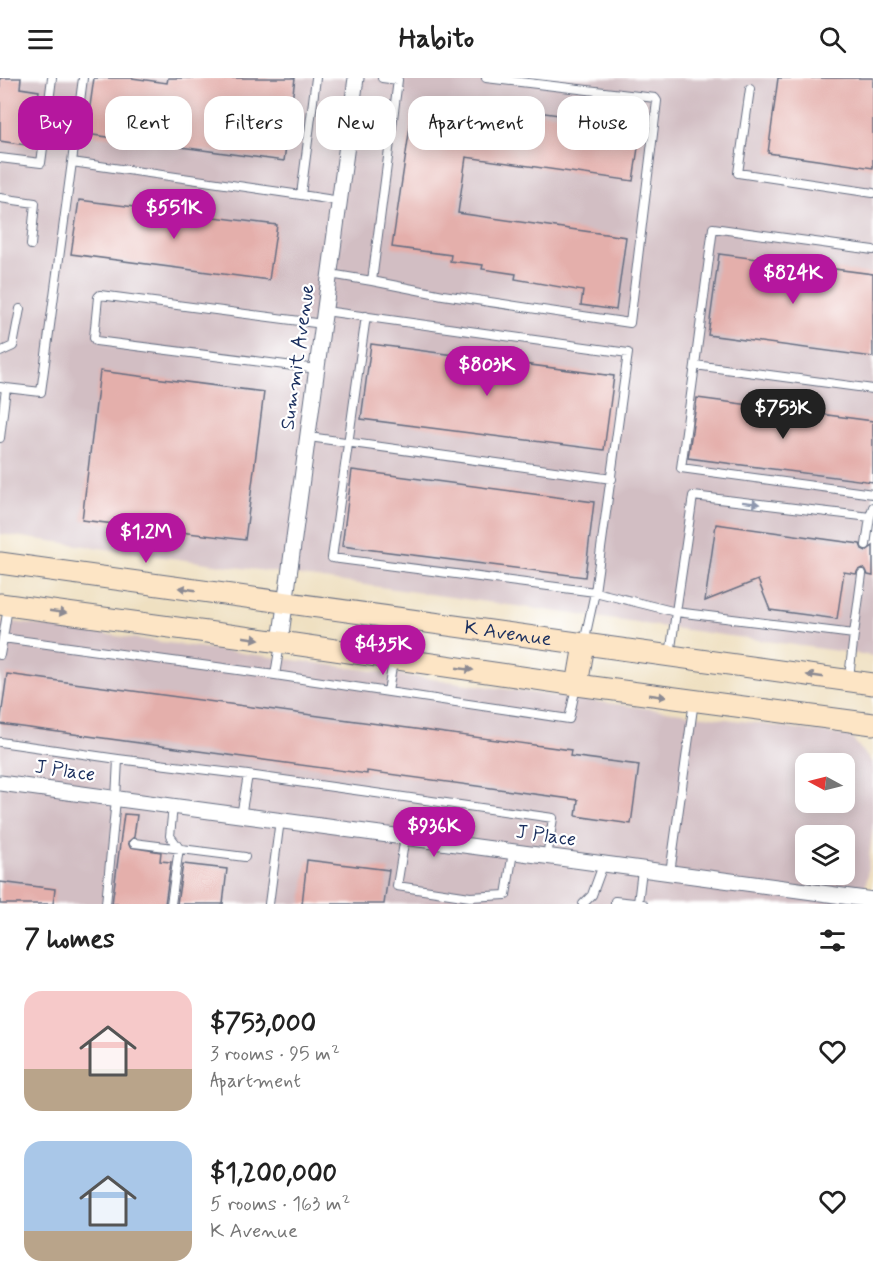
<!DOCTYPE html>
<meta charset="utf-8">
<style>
body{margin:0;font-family:Mynerve,sans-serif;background:#f6f6f6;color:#222;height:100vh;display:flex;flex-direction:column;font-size:22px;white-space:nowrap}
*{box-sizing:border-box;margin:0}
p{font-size:20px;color:#767676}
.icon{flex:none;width:33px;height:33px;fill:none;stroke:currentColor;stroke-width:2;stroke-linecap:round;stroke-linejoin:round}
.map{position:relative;height:826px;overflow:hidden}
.side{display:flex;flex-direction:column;background:#fff;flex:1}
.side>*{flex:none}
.top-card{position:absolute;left:18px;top:18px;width:837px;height:54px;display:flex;gap:12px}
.needle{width:39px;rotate:277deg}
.controls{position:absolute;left:795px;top:675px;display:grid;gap:12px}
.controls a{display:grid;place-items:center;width:60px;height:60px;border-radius:12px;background:#fff;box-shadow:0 3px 15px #0003;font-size:30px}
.price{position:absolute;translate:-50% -51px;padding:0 14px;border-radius:21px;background:#b5179e;color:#fff;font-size:20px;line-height:39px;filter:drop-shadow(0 2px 3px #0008)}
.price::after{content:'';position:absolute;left:50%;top:36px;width:18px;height:14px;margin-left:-9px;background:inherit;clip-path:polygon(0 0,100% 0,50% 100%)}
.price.on{background:#222;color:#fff}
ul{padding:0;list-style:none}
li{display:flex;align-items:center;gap:18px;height:150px;padding:0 24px}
li span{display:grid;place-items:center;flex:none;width:168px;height:120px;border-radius:18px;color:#555}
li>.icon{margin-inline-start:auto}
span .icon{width:72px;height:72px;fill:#fffc;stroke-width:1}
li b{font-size:26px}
h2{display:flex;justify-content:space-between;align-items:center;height:72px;padding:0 24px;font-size:26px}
.pill{padding:0 21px;border-radius:18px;background:#fff;box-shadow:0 3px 15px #0003;font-size:21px;line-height:54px}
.pill.on{background:#b5179e;color:#fff}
header{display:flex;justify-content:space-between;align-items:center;height:78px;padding:0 24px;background:#fff;font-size:27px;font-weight:800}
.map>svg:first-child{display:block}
</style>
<header><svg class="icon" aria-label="menu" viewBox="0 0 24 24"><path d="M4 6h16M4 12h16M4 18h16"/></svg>Habito<svg class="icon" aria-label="search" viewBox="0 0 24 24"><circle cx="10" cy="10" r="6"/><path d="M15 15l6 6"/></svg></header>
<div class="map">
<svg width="873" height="826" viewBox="0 0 873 826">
<rect width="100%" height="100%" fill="#fff"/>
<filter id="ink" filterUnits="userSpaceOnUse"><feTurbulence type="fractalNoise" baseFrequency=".0167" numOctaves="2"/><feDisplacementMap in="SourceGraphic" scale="12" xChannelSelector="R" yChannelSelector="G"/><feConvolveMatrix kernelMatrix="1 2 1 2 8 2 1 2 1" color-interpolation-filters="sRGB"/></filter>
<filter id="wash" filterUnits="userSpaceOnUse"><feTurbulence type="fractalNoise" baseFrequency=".008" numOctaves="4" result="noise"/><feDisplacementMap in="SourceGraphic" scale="24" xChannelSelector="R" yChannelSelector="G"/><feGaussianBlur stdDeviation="1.35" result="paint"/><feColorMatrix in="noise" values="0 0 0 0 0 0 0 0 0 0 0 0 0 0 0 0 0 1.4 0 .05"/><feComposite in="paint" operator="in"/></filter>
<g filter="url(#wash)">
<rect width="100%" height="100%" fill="#efe0c1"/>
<path fill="#d2bec3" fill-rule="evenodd" d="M0,0H873V578L0,456Z
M0,542L850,658L873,686V747L864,826H0ZM806,686H844V724H806ZM806,758H844V796H806Z"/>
<g id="blocks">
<path fill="#e4afab" d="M0,0H21L20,10L39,13L32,68L0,63Z
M94,0H132L167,5L168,0H295L284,83L86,56Z
M778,0H873V90L768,75Z
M609,25L644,30L633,103L466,79L458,135L626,159L616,232L581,227L583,213L515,201L516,196L482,191L483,187L450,183L451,177L392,169L412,35L470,43L471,33L504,38L505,34L538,39V34L573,39V35L606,40Z
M79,122L277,147L269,202L71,176Z
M719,176L873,196V279L708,257Z
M371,266L614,298L604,372L361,341Z
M100,293L264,314L245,462L82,442Z
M697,320L873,343V404L688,380Z
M352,392L594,424L585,499L342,468Z
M716,446L860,466L862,471L866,473L873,468V498L868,497L866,492L862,490L858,492L856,496L844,494L837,541L770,532L758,502L705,523Z
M7,596L571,672L570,678L639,687L631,746L576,738L578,722L367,693V696L0,646Z
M124,736L137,737L134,759L128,764L130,769L161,774L160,783L171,784L165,826H112Z
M307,782L389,792L384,826H302Z
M183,786L227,791L223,826H177Z
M0,804L55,811L53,826H0Z"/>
</g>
</g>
<g filter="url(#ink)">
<use href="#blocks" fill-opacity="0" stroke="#656d81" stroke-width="1.5"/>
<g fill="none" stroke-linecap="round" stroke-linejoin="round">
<g stroke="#656d81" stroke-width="10">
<path id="lane" d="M83,0L72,84L301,117
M316,0L301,117L340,123
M750,11L738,95L873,115
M0,80L41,85L52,0
M0,120L35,125L31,167
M873,172L713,150L695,287L873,311
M330,196L372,203L398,2L382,0
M372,203L443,217L630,245L657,23L655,20L486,0
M325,233L628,275L595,514L584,565
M366,238L332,480L595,514L676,534L693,418L870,439
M0,274L13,268L20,231
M695,287L681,390L873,416
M317,291L96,263L94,260L98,219L100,217L323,246
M0,309L6,310L0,360
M6,310L41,314L72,84
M309,359L612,401
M866,467L870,439L873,429
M8,529L3,560L275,597L569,641L576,609
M854,556L862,496
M0,577L3,560
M670,577L676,534L854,556L849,600
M275,597L280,566
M388,614L393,583
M0,664L118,681L248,697L553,740L547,779
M241,738L248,697
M405,759L397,808L470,819L506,817L513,774
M134,765L245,779
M670,795L694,623
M638,825L642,792
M106,826L116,721L118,681
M171,826L179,770L170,758L173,728
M269,826L280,742
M583,826L592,817L603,787
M615,826V823L643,826"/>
</g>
<g stroke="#656d81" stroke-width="17">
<path id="street" d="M280,564L356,0
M0,705L873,822"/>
</g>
<g stroke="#656d81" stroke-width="23">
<g id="secondary">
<path id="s1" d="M0,485L873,606"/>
<path d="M0,526L280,564L577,607L873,646"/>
<path d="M577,607L584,567"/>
</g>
</g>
<use href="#lane" stroke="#fff" stroke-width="8"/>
<use href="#street" stroke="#fff" stroke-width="15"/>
<use href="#secondary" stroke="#fde5c5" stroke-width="21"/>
</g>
<defs><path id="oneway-solid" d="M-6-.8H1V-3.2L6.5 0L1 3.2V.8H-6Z" transform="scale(1.5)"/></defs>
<use fill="#8d97ae" href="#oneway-solid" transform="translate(751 425) rotate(7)"/>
<g fill="#8c8a92">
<use href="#oneway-solid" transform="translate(187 511) rotate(-172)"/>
<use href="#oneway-solid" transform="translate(58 534) rotate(8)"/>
<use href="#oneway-solid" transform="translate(251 560) rotate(8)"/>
<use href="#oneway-solid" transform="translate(465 591) rotate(8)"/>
<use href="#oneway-solid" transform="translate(815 598) rotate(-172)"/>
<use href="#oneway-solid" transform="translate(658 618) rotate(8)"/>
</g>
</g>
<g text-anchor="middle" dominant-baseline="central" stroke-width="4.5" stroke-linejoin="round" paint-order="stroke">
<g font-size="20" fill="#1b2f5e" stroke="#fff">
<text transform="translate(298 279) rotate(-82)">Summit Avenue</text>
<text stroke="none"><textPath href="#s1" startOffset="513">K Avenue</textPath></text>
<text transform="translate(65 693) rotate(8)">J Place</text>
<text transform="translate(546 758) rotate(8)">J Place</text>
</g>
</g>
</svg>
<div class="controls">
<a><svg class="needle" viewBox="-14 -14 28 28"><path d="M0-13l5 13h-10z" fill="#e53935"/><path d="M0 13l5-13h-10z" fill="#767676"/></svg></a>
<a><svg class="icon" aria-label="layers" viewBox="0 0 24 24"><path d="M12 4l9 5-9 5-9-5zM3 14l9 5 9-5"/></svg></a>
</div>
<b class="price" style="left:174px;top:162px">$551K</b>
<b class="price" style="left:793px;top:227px">$824K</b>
<b class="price" style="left:487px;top:319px">$803K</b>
<b class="price on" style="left:783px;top:362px">$753K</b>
<b class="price" style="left:146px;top:486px">$1.2M</b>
<b class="price" style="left:383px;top:598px">$435K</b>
<b class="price" style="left:434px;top:780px">$936K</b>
<div class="top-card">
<a class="pill on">Buy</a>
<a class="pill">Rent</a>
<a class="pill">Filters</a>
<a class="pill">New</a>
<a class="pill">Apartment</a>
<a class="pill">House</a>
</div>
</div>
<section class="side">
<h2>7 homes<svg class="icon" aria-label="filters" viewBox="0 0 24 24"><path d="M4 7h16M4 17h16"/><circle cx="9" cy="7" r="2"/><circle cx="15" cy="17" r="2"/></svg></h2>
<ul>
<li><span style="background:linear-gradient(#f6c9c9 65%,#b9a48a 0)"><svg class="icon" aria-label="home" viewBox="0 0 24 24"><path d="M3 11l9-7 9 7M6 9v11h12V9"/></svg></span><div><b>$753,000</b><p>3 rooms · 95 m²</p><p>Apartment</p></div><svg class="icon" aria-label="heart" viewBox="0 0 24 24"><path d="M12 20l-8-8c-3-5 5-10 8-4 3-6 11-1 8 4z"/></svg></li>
<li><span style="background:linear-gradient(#a9c7e8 75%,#b9a48a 0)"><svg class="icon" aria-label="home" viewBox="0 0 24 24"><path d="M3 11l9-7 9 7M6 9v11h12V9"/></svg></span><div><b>$1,200,000</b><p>5 rooms · 163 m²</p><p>K Avenue</p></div><svg class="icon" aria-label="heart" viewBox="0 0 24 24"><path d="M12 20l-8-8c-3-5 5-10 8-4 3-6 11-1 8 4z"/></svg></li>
</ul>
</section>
